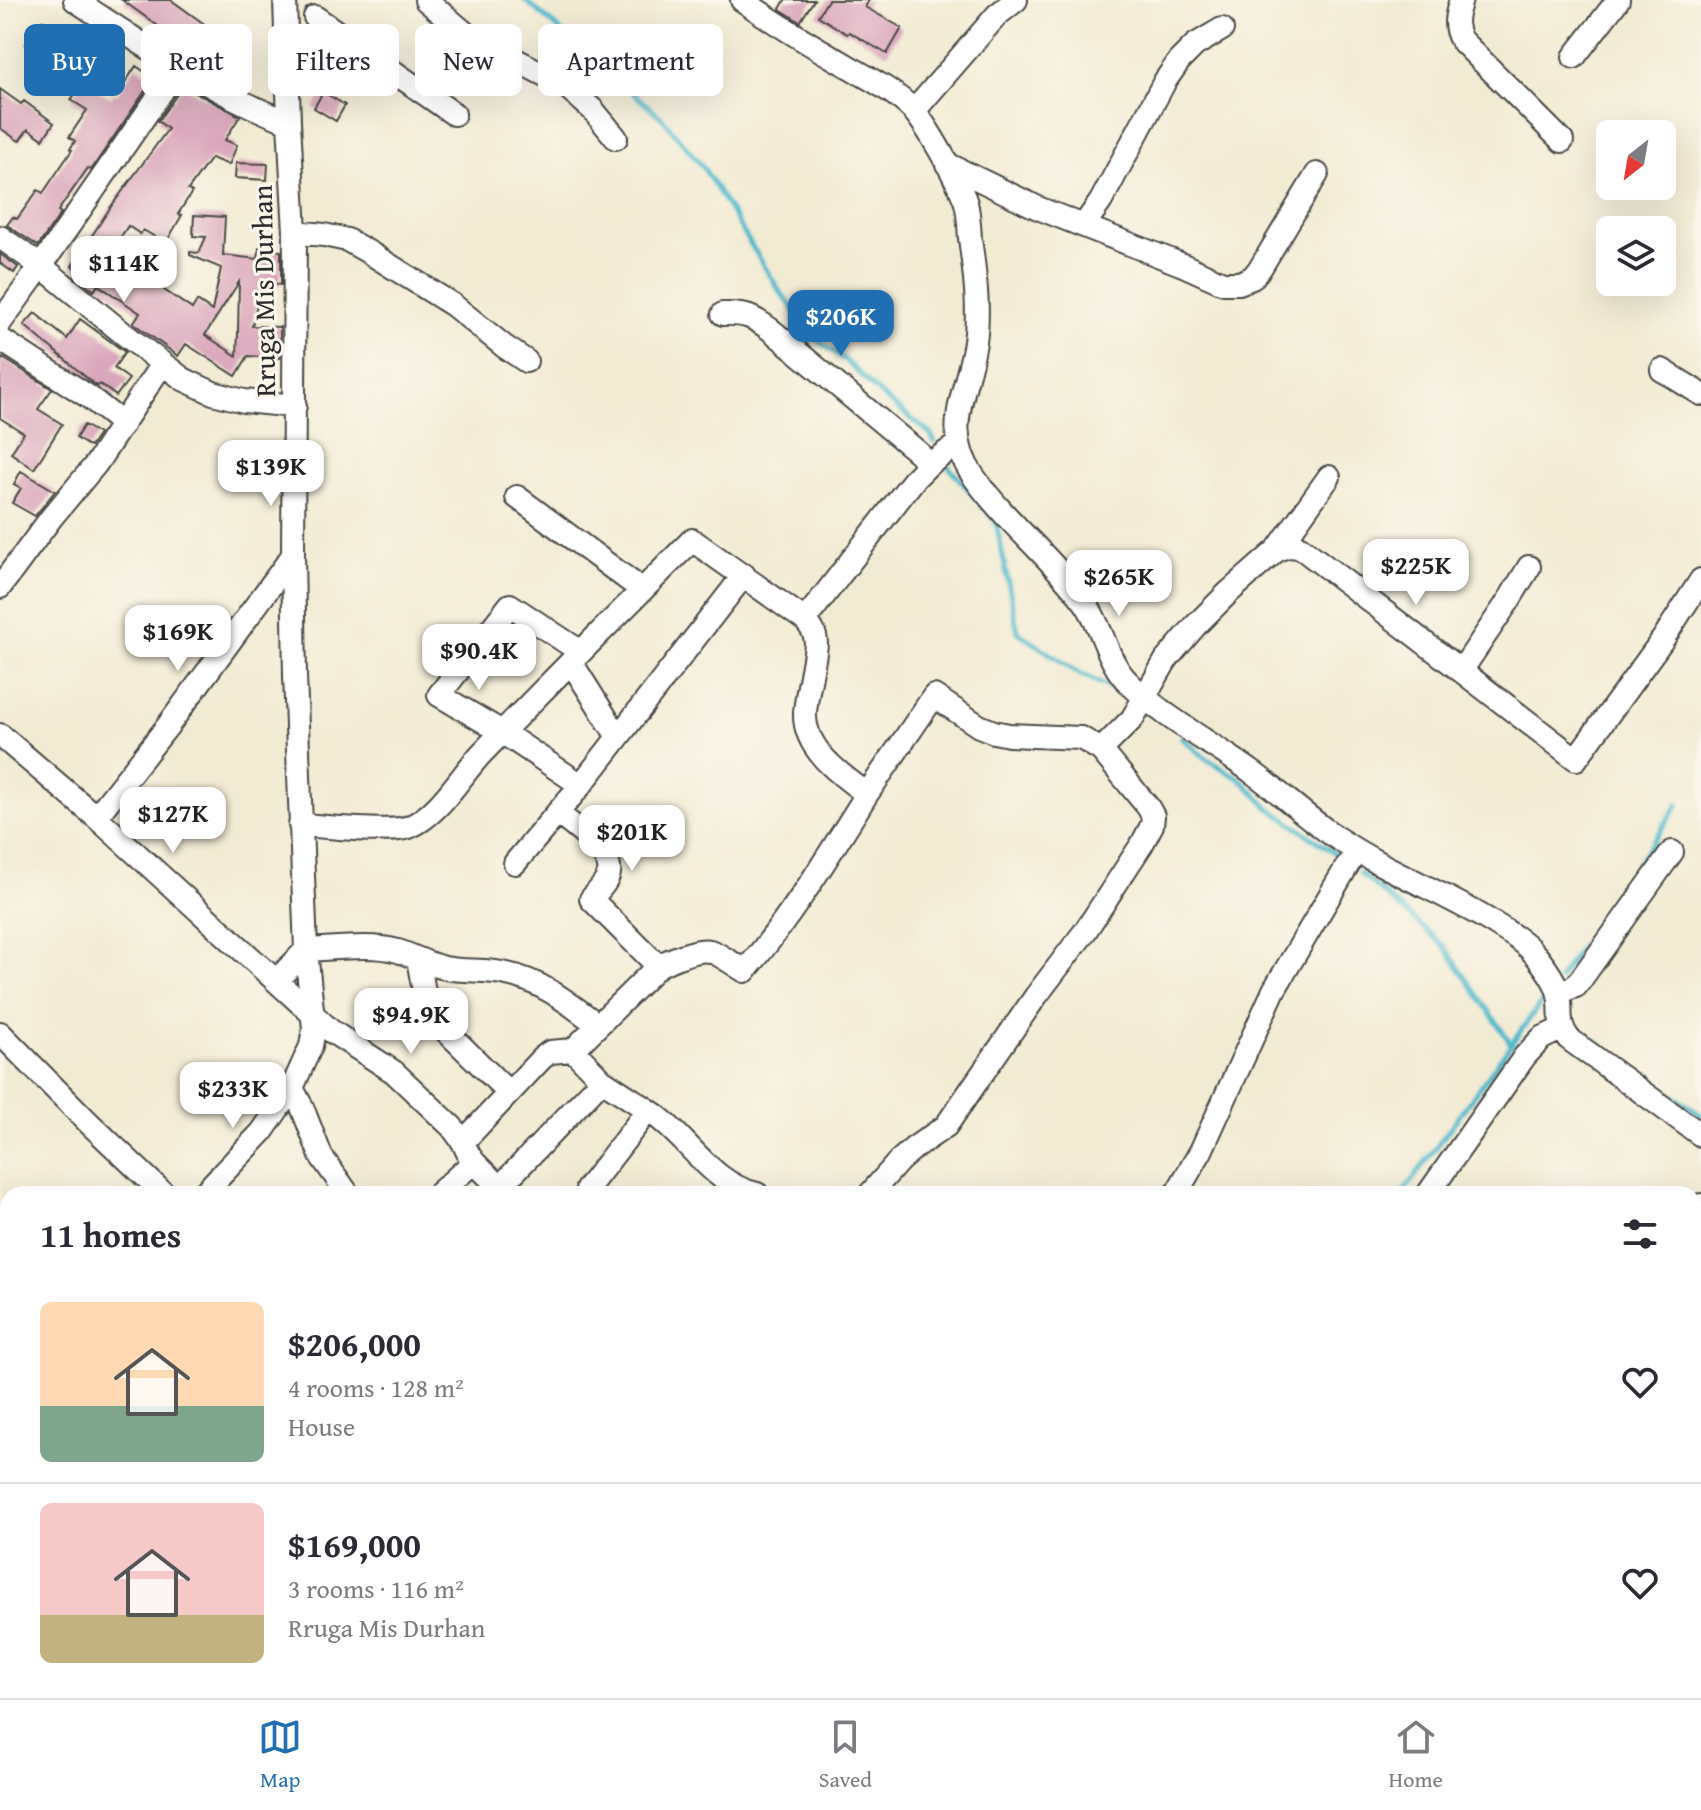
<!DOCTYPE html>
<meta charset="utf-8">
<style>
body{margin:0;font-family:"Gentium Book Plus",serif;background:#f7f7f7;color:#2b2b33;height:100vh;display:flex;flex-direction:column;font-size:30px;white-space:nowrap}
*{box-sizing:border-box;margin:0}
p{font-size:26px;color:#7c7c81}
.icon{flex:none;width:44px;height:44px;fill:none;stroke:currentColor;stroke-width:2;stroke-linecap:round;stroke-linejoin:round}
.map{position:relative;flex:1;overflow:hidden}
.drawer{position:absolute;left:0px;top:1186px;width:1702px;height:512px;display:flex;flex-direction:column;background:#fff;border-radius:24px 24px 0 0;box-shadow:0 8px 32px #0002}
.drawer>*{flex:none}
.guide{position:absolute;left:24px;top:24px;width:800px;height:72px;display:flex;gap:16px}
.needle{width:52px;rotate:211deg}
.tools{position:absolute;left:1596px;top:120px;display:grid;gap:16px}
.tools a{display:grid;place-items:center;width:80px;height:80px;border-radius:12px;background:#fff;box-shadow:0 8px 32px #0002;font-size:40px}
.price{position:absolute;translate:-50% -68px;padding:0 18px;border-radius:16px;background:#fff;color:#222;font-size:26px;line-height:52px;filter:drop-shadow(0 2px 4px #0008)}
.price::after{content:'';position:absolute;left:50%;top:48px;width:24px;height:18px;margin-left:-12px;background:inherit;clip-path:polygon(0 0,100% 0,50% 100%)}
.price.active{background:#1f6fb2;color:#fff}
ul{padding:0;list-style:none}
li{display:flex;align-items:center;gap:24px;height:200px;padding:0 40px}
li+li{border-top:2px solid #e1e1e2}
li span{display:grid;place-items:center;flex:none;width:224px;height:160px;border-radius:12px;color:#555}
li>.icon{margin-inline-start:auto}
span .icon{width:96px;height:96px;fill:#fffc;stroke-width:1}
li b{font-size:34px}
h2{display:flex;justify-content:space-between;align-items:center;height:96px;padding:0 40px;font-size:34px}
.chip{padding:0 28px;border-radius:12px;background:#fff;box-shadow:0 8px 32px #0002;font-size:28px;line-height:72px}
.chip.active{background:#1f6fb2;color:#fff}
.menu{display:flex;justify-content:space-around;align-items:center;height:112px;border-top:2px solid #e1e1e2;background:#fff;font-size:22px;color:#7c7c81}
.menu a{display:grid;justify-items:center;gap:4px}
.menu .active{color:#1f6fb2}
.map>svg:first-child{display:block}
</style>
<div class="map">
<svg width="1701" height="1698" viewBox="0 0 1701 1698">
<rect width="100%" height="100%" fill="#fbf7ec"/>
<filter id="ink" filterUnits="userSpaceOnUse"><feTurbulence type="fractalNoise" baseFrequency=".0125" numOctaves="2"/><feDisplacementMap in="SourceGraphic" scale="16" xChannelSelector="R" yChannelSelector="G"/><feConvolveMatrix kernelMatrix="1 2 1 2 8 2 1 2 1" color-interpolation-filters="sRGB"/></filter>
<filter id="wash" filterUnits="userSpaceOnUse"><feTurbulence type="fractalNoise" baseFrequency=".006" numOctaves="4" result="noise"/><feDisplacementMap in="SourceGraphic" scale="32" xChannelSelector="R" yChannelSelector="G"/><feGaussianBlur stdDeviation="1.8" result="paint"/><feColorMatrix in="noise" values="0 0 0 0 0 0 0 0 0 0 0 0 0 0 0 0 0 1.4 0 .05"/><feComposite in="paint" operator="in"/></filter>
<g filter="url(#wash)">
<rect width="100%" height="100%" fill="#f2ebd4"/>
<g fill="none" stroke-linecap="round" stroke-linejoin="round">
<path stroke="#4eb9cb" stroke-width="5" d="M525,0L663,119L703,167L779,290L817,340L845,360L881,395L930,433L935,442
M949,467L996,522L1018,632L1075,671L1129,697
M1182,738L1204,757L1240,779L1268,807L1337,855
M1360,873L1444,946L1512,1045
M1559,979L1678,805
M1574,1026L1701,1115
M1402,1194L1549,992
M1162,1698L1163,1690"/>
</g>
<g id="blocks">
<path fill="#daa6bb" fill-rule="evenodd" d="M122,0H171L235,46L218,69Z
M785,0H814L800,22L780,9Z
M828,0H869L865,7L902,28L887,54L849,32L847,34L818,16Z
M42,20L93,53L77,77L26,44Z
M136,66L154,78L91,170L88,168L58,211L61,213L38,246L7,225L13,217L17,219L38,190L43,193L72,150L70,149L75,141L69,137L87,110L71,100L82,83L111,98L114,93L117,95Z
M183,86L240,116L225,140L237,145L229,165L211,158L188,190L192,192L178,214L182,215L166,243L143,230L140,234L128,226L110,253L192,309L197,301L212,311L221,268L190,255V252L199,253L206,237L193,236L194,215L225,217L223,255L258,259L259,248L281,251V285L262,283L252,326L280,327V358L248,356L236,376L186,344L178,356L133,323L140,313L98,285L94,291L76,276L79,271L72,266L110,208L168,129L158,121ZM239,282L238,333L237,356L205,335Z
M0,89L21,104L24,101L54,123L43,139L28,129L19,141L0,128Z
M323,92L345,105L336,121L314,108Z
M236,163L268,164L267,180L235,178Z
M0,254L18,267L14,273L0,263Z
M35,313L67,339L80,319L125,352L114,368L129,379L116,396L100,384L98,386L94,384L24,325Z
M3,358L52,389L38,409L62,424L34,469L11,453L24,433L0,418V362Z
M84,425L99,434L90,447L76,438Z
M21,471L55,491L35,516L12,503L21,488L14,484Z"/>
</g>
</g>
<g filter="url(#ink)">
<use href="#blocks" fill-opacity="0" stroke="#494844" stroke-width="2"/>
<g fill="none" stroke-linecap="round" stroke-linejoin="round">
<g stroke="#494844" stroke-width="26">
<path id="minor" d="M75,0C144,45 211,93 289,122
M285,0L289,122L295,232L293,555L295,676L306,950L314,1029L311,1046L292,1088L302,1107L321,1156L348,1194
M426,0L466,34L566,86L593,110L616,138
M742,0C776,24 811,45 846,65C868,78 894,91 912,109C926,123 960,184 966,203C969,214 969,227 970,238C975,275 981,317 973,353C963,400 943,434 974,477C1006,522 1051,557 1084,601C1103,626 1106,661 1129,683C1164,718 1212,743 1252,772C1281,793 1307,818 1337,838C1387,872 1444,892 1495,924C1507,932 1521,939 1530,949C1540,959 1554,978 1558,991C1564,1010 1555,1020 1569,1039L1701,1135
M1461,0C1456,15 1453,26 1461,40L1562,141
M315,17L454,114
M1574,57L1618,0
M914,111L997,15L1016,0
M947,164L1038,208L1183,265L1223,283H1239L1252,278L1261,267L1317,174
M1084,225L1101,201L1165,81L1179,61L1195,45L1222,29
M295,232L324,235L347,240L370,253L453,305L505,347L526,361
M0,237L41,266L178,68
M723,314C746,313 753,317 771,330L919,453L928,465
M0,323L41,266L124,334L183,379L213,393L244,401L295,406
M0,339L89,397L123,424
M1662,370L1701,394
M517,497L642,590
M1277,550L1329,477
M0,587L51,518L96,464L162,364
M581,652L510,605L439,695L502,732L581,785
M571,662L618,737
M1461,671L1509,600L1529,567
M0,735L96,817L331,1031L394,1072L452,1127L463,1142
M867,794L934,696L979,726L994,732L1009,735L1081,738L1101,750
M557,813C572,825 613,853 609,873C607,883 597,892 591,899L658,966
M96,817L167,727L293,555
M300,825C324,826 390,834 409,827C439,815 460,776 482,753C551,681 622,611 692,540L805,620
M515,863L581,785L744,575
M418,959L425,997L432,1015L446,1031L509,1093
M277,980L306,950C332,949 374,943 398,951C414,956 429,965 445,968C465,972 486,969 507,974C542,981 570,1004 598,1025
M1559,992L1576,986L1672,852
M0,1033L89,1123L164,1194
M573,1050L658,966C669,960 698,948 710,951C722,955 734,965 745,971C792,916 829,855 867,794C841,775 803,749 805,712C807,690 814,667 816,644C816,634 812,628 805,620L916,477L928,465L958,444
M648,1110C687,1135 710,1184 757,1194
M474,1162L469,1155L463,1142L542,1058L550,1052L573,1050L602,1080L648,1110L587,1189
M499,1188L602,1080
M203,1194L262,1132L292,1088
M438,1194L474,1162L506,1194
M870,1194L899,1161L914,1148L946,1126L1036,996L1086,930L1142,844L1152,825L1153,816L1148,807L1101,750L1132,719L1166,660L1196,625L1228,593L1277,550L1288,546L1300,547L1576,759L1663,639L1701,580
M1176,1194L1201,1151L1274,990L1356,851
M1428,1194L1525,1056L1542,1038L1561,1029
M1694,1216L1701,1205
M0,1400L8,1407
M1694,1461L1701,1448
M303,1690L311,1698
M670,1690L678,1698
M952,1690L956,1698
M1454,1690L1463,1698
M1605,1698L1610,1690"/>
</g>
<path stroke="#494844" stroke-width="3" stroke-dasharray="6 6" stroke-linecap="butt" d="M0,1272L8,1280
M0,1302L8,1295
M467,1690L474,1698"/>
<use href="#minor" stroke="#fff" stroke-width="22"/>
<g stroke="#2b2b2b" stroke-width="8">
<path id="rail" d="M0,1218L8,1226
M484,1690L491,1698"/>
</g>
<use href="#rail" stroke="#fbf7ec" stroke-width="5" stroke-dasharray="15" stroke-linecap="butt"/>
</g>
</g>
<g text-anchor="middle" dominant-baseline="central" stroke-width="6" stroke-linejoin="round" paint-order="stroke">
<g font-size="28" fill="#2b2b2b" stroke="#fbf7ec">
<text transform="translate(263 291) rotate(-91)">Rruga Mis Durhan</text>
</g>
</g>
</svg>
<div class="tools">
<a><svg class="needle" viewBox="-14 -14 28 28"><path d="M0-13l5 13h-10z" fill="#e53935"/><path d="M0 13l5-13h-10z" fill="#7c7c81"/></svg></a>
<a><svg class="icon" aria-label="layers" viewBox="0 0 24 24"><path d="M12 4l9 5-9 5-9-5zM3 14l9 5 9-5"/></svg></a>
</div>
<b class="price" style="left:124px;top:304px">$114K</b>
<b class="price active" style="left:841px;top:358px">$206K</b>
<b class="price" style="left:271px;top:508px">$139K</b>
<b class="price" style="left:1416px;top:607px">$225K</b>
<b class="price" style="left:1119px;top:618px">$265K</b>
<b class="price" style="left:178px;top:673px">$169K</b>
<b class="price" style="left:479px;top:692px">$90.4K</b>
<b class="price" style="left:173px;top:855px">$127K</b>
<b class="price" style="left:632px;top:873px">$201K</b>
<b class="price" style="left:411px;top:1056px">$94.9K</b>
<b class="price" style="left:233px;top:1130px">$233K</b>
<div class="guide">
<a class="chip active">Buy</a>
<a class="chip">Rent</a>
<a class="chip">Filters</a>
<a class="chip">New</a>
<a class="chip">Apartment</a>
</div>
<section class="drawer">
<h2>11 homes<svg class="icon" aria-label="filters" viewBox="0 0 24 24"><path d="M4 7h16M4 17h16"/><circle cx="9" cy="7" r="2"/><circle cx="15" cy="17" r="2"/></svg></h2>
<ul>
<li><span style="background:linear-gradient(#ffd9b3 65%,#7fa58c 0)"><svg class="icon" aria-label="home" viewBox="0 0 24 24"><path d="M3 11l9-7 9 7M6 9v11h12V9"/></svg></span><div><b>$206,000</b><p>4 rooms · 128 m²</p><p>House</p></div><svg class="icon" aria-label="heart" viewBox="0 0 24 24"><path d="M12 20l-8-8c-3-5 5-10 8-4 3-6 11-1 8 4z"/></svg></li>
<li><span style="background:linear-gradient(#f6c9c9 70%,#c2b280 0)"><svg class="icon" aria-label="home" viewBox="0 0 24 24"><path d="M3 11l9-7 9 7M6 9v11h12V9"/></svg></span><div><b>$169,000</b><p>3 rooms · 116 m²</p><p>Rruga Mis Durhan</p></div><svg class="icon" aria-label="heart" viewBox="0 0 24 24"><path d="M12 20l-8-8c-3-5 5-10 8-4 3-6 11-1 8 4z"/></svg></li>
</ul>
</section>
</div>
<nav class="menu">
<a class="active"><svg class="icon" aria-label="map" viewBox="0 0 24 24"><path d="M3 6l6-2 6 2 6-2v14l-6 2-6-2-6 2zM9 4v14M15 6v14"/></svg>Map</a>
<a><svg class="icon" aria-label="saved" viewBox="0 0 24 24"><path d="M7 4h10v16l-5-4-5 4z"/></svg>Saved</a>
<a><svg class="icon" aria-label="home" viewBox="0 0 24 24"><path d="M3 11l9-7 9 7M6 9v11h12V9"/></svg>Home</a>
</nav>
